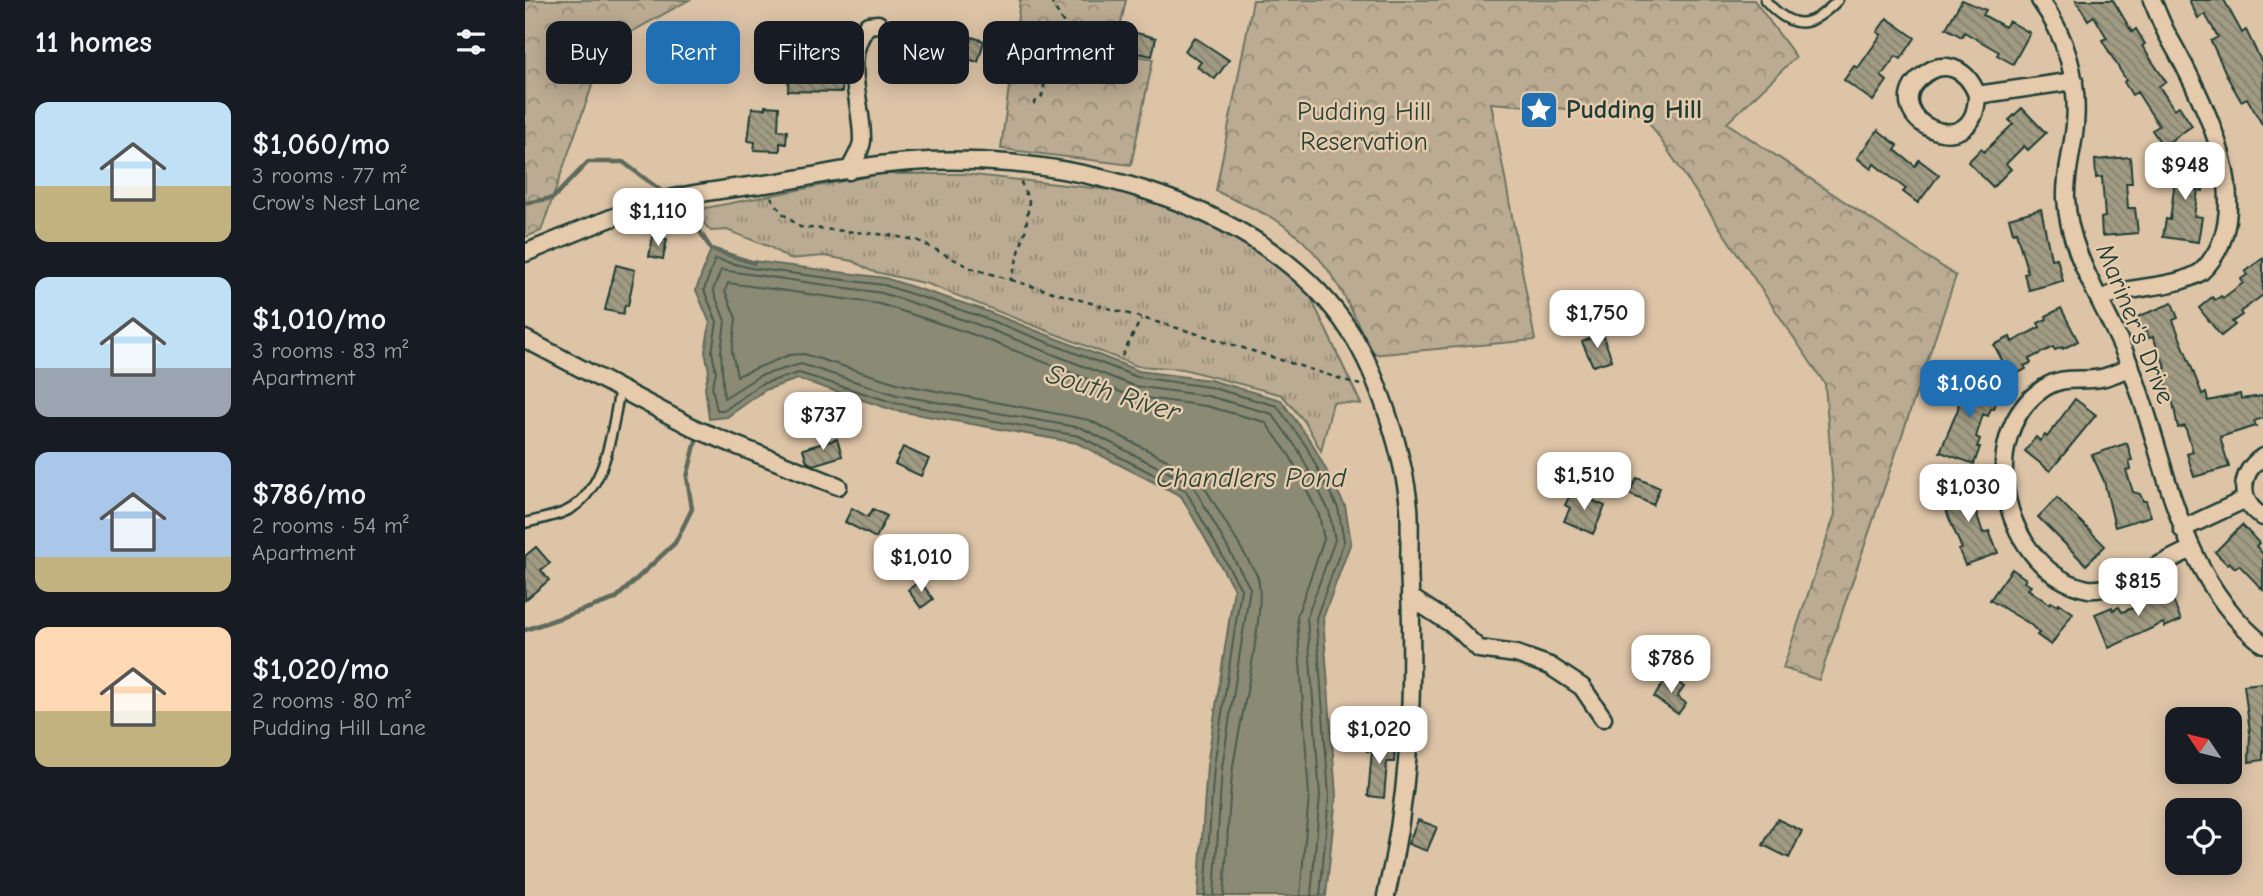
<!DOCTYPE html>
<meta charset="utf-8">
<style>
body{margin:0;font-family:"Comic Neue",sans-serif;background:#20242c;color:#f1f3f6;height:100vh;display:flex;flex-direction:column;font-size:26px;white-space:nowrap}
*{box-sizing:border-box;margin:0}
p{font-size:23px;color:#9ea1a6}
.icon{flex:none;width:38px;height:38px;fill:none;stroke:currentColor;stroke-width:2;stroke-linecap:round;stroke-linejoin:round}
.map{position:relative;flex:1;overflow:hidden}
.side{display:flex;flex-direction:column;background:#171b24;width:525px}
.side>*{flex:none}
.top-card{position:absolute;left:21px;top:21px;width:665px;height:63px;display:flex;gap:14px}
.needle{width:46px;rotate:305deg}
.tools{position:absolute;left:1640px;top:707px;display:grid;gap:14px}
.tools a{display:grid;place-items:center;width:77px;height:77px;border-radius:14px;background:#171b24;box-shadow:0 4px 18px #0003;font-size:35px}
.price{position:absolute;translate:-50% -60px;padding:0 16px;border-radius:14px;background:#fff;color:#222;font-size:23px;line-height:46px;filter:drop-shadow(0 2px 4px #0008)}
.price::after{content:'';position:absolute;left:50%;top:42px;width:21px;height:16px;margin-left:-10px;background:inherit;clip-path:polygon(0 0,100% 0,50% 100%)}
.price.on{background:#1f6fb2;color:#fff}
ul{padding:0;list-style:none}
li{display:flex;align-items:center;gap:21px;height:175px;padding:0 35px}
li span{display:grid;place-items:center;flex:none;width:196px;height:140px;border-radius:14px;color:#555}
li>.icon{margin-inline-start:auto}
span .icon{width:84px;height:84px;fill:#fffc;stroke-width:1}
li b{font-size:30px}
h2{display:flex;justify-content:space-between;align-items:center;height:84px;padding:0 35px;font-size:30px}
.pill{padding:0 24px;border-radius:14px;background:#171b24;box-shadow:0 4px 18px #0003;font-size:24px;line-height:63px}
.pill.on{background:#1f6fb2;color:#fff}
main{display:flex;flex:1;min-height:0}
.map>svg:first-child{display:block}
</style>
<main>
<section class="side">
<h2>11 homes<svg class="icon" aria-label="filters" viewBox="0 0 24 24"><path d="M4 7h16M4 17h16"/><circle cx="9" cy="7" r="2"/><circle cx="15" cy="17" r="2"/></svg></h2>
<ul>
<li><span style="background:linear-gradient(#bfe0f5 60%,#c2b280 0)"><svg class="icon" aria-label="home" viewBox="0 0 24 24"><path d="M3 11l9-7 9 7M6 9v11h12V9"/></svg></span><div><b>$1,060/mo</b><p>3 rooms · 77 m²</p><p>Crow's Nest Lane</p></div></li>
<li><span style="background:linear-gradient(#bfe0f5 65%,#9aa5b1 0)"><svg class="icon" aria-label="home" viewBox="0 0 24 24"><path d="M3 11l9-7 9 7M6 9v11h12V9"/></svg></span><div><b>$1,010/mo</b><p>3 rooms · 83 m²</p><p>Apartment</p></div></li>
<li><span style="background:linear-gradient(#a9c7e8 75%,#c2b280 0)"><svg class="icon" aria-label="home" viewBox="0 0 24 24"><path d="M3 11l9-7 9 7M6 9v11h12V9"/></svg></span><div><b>$786/mo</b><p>2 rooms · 54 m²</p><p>Apartment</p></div></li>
<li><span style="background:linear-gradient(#ffd9b3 60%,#c2b280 0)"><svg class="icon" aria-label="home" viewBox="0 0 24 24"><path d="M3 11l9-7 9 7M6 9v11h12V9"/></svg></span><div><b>$1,020/mo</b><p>2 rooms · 80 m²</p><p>Pudding Hill Lane</p></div></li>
</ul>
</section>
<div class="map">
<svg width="1738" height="896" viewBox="0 0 1738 896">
<defs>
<pattern id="grass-tufts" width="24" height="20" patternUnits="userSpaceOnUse" patternTransform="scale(1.75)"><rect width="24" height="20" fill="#baab92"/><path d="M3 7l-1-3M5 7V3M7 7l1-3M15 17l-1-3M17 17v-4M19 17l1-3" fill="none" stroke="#978c78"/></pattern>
<pattern id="forest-crowns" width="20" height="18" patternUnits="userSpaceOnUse" patternTransform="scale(1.75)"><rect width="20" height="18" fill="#baab92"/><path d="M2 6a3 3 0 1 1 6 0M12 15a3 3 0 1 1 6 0" fill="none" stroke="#978c78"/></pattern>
<pattern id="building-back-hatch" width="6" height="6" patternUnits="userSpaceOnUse" patternTransform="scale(1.75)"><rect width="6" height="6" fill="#a29b83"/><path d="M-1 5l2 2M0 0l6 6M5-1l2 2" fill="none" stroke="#83806c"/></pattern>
</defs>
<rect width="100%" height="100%" fill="#ddc4a7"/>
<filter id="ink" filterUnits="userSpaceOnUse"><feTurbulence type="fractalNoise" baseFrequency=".0143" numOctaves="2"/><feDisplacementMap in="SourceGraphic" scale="14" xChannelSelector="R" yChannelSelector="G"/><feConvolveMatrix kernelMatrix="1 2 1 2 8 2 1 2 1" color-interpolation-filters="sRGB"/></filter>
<g filter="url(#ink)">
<path fill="url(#grass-tufts)" stroke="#6c7463" stroke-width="2" d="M355,174H439L614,193L674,212L733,246L779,283L836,404L808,402L796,451L780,422L757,395L658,369L612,366L403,284L346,271L328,261L299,256L264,259L245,247L202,230L186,231L170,214V210Z"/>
<path fill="url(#forest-crowns)" stroke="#6c7463" stroke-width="2" d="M0,0H164L81,46L16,231L0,237Z
M495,0H601L590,51L628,59L606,165L476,149Z
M728,0H1229L1271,57L1202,123L1431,276L1294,680L1258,668L1310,514L1300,384L1119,115L966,103L1010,340L847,355C825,304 803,254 754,222C735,210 711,201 691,191Z"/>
<path fill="#8b8a75" stroke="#606b5b" stroke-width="2" d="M186,249L227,261L360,278L456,309L614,371L685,380L756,400L787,443L820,506L826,542L798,618L811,796L801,896H673L682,765L709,589L656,496L552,443L368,410L273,379L240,390L202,417L184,419L180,387L184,371L180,352L185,323L171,290Z"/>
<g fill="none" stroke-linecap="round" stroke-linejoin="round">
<path stroke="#4a5c4e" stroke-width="2" d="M680,896L689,766L716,589L661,491L554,436L370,403L274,373L236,384L200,410H192L187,387L191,372L187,352L192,322L179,290L190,259L226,268L359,285L454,316L612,377L684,387L752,406L781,446L813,508L819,541L791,618L804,796L795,896
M689,896L697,767L725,588L668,485L557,428L372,395L276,364L234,376L199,398L196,352L200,321L188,290L196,270L357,293L451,324L609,386L683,396L747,414L774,451L804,511L810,540L782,617L795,796L786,896
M699,896C702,853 703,809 708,767C713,729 744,603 732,575L673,476L564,420L375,384L279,354L264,355L212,376L207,352L211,318L200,291L203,283L355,304L447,334L606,396L681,406L740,422L765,456L794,515L799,539L772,616L784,796L775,896"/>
<path stroke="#606b5b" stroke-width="4.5" d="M150,201L162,211L186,249L229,263
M0,203L28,198L63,162H98L143,196
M0,630L90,599L150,543L167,509L162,477L171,441"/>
</g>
<path fill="url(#building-back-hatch)" stroke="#1f3d34" stroke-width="2" d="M1437,0L1461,10L1458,15L1480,27L1484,21L1505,33L1488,64L1472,55L1474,52L1439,32L1437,37L1421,28Z
M1551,0H1588L1607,32L1611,29L1620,44L1617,46L1641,82L1634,86L1649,109L1654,106L1667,126L1638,146L1627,130L1634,126L1612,92L1607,95L1599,82L1601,80L1577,40L1582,38L1569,16L1563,20Z
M1664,0H1699L1717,33L1721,30L1738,65V126L1722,98L1716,101L1704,80L1686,41L1693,37L1680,14L1673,18Z
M1362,18L1390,38L1376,59L1371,56L1356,76L1362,81L1348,101L1319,80L1329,66L1333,68L1356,35L1352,32Z
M604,31L631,38L627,56L599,50Z
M447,37L459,41L453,62L424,55L428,41L435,43L436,39L446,41Z
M669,37L704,60L690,79L672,67L676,62L660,51Z
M264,64L298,65V77H318L317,92L263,91Z
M240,106L254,107L253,130L262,131L261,144L255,143V151L229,150L230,142L223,141L227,108L240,109Z
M1497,108L1521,133L1503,150L1499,146L1481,164L1486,169L1468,187L1443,162L1456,149L1459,152L1488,124L1484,120Z
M1353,130L1373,146L1370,150L1390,166L1394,160L1414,175L1393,203L1378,192L1381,189L1349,164L1346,169L1332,158Z
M1605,157L1607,183H1601L1603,208H1610L1613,233L1577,236L1576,218L1580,217L1577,177L1571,178L1570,160Z
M1647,162L1681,166L1678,191L1673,190L1669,216L1677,217L1673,242L1638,237L1641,219L1645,220L1650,180L1644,179Z
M1516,209L1526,259L1532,258L1538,281L1504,290L1499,274L1503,273L1491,232L1488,233L1484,218Z
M128,237L142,239L138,259L124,256Z
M1738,258V295L1715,312L1717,315L1707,322L1710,325L1696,336L1674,308L1687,297L1690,300L1696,296L1698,298L1718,283L1716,279L1722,275L1720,272Z
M91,265L110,270L103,306L100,305L98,314L80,310Z
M1647,303L1653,318L1648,320L1677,394L1681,393L1683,401L1715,394L1716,399L1738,396V418L1729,421L1731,426L1695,437L1704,467L1669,477L1662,454L1668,452L1660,426L1653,428L1648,403L1635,371L1641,368L1628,337L1624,338L1621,331L1618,332L1612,317Z
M1536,308L1553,341L1538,349L1537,347L1530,350L1528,347L1504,359L1506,363L1499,366L1501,369L1486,377L1469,345L1485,337L1487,342L1515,327L1513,323L1522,319L1521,316Z
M1077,333L1087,360L1068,366L1057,342Z
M1440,378L1475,390L1469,409L1466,408L1463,416L1458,414L1451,437L1455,439L1452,447H1455L1449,464L1415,452L1433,409L1434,396Z
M1550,399L1571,415L1525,471L1500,451L1511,437L1515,441L1520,435L1522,437Z
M312,439L317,456L288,465L282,462L278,449Z
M1602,443L1607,460L1604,461L1606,469L1601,470L1608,492L1615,494L1618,501H1621L1626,516L1590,527L1579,481L1567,455Z
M378,447L404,459L396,476L370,464Z
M1112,478L1135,488L1128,505L1104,494Z
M1448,482L1454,498L1451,499L1454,508L1450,509L1458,533L1464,531L1473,553L1440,565L1434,550L1437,549L1414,494Z
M1047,491L1080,506L1068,534L1039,521L1045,508L1040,505Z
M1532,498L1580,546L1561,565L1513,517Z
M327,508L343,517L348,509L362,516L351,538L320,522Z
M1717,525L1734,543L1731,546L1738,554V590L1714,565L1710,568L1704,562L1702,564L1690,552Z
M11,547L25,563L16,570L24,580L0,600V556Z
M1487,569L1501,579L1499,582L1506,586L1503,589L1524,604L1526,602L1533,606L1534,603L1548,613L1526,645L1512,635L1514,633L1505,624L1465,600Z
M395,581L408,599L396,608L383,590Z
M1642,585L1656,620L1640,627L1638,623L1584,648L1570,614L1587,607L1588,610L1594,607L1597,612L1621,603L1619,599L1627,596L1625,592Z
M1144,675L1159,687L1152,697L1161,703L1153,714L1129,697Z
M1738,683V760L1724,762L1725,732L1719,685Z
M844,737L861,739L860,746H870L869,762H862L859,798L843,796L847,751H842Z
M1252,819L1277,831L1264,858L1238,845Z
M893,820L912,827L902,851L883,844Z"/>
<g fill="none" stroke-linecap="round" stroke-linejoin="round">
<g stroke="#1f3d34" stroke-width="13">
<path id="lane" d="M1240,0C1268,32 1286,28 1313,0
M0,523C14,519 35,516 47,508C83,484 87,428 95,389"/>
</g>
<g stroke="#1f3d34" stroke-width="21">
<path id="street" d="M1515,0C1541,36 1554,80 1550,125C1548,149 1540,174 1541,198C1544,256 1580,304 1601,356C1642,453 1649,573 1738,644
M1452,95C1451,169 1351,117 1395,78C1418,57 1442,68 1452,95L1549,81
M324,171C328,162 336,151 337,141C338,101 315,59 343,25L353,24
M0,253C48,234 95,212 145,199C178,191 213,188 247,183C286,177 324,168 363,164C516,146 739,195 826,333C854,376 879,457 884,507C886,534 883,561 885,588C889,693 885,793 861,896
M1575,299C1607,284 1646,290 1676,272C1738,213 1679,99 1642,34C1636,23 1632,11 1627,0
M0,339L173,430L313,486
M1606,367C1596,371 1586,376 1576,378C1555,382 1538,375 1519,388C1446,436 1480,573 1563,589C1587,593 1643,559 1667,549
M1738,457C1714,472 1712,502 1738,517
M1657,529L1721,499
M885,597L931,627L954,649L991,654L1025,666L1057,687L1078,718"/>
</g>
<path stroke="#1f3d34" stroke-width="2.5" stroke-dasharray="5 5" stroke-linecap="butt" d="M0,0H8
M508,104L517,96L526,49L533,43L538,22L525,0
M246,197L257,213L275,227L364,235L394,241L446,268L486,280L501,228L504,201L495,180
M486,280L680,336L835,385
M597,356L616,319"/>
<use href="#lane" stroke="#e5caac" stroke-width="8"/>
<use href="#street" stroke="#e5caac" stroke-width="16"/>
</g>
</g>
<defs>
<g id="sight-square" transform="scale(2.0125)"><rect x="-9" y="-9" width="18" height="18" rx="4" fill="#1f6fb2" stroke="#e5caac"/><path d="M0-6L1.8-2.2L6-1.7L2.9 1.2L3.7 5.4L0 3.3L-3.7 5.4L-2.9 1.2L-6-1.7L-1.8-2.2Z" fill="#fff"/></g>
</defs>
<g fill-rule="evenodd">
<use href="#sight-square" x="1014" y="110"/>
</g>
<g text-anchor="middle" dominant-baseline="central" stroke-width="5" stroke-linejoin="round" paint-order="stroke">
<g font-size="26" font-weight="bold" fill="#1f3d34" stroke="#e5caac" text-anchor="start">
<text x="1041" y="110">Pudding Hill</text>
</g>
<g font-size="26" fill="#274239" stroke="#e5caac">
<text x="839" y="112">Pudding Hill<tspan x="839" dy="30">Reservation</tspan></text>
</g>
<g font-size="26" fill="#1f3d34" stroke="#e5caac">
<text transform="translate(1610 324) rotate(68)">Mariner's Drive</text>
</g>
<g font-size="28" font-style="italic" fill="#2a453a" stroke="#e5caac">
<text transform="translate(588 393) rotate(17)">South River</text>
<text x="726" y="478">Chandlers Pond</text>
</g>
</g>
</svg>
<div class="tools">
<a><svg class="needle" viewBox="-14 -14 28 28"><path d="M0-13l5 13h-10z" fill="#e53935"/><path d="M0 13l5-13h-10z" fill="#9ea1a6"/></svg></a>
<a><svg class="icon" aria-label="locate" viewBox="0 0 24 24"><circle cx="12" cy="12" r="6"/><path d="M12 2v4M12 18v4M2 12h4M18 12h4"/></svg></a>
</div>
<b class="price" style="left:1660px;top:202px">$948</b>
<b class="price" style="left:133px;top:248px">$1,110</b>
<b class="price" style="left:1072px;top:350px">$1,750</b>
<b class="price on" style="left:1444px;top:420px">$1,060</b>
<b class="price" style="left:298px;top:452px">$737</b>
<b class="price" style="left:1059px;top:512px">$1,510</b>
<b class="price" style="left:1443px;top:524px">$1,030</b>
<b class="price" style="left:396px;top:594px">$1,010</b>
<b class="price" style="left:1613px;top:618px">$815</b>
<b class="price" style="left:1146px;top:695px">$786</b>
<b class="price" style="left:854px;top:766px">$1,020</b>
<div class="top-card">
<a class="pill">Buy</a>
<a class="pill on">Rent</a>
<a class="pill">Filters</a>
<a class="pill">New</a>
<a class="pill">Apartment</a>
</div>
</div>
</main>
